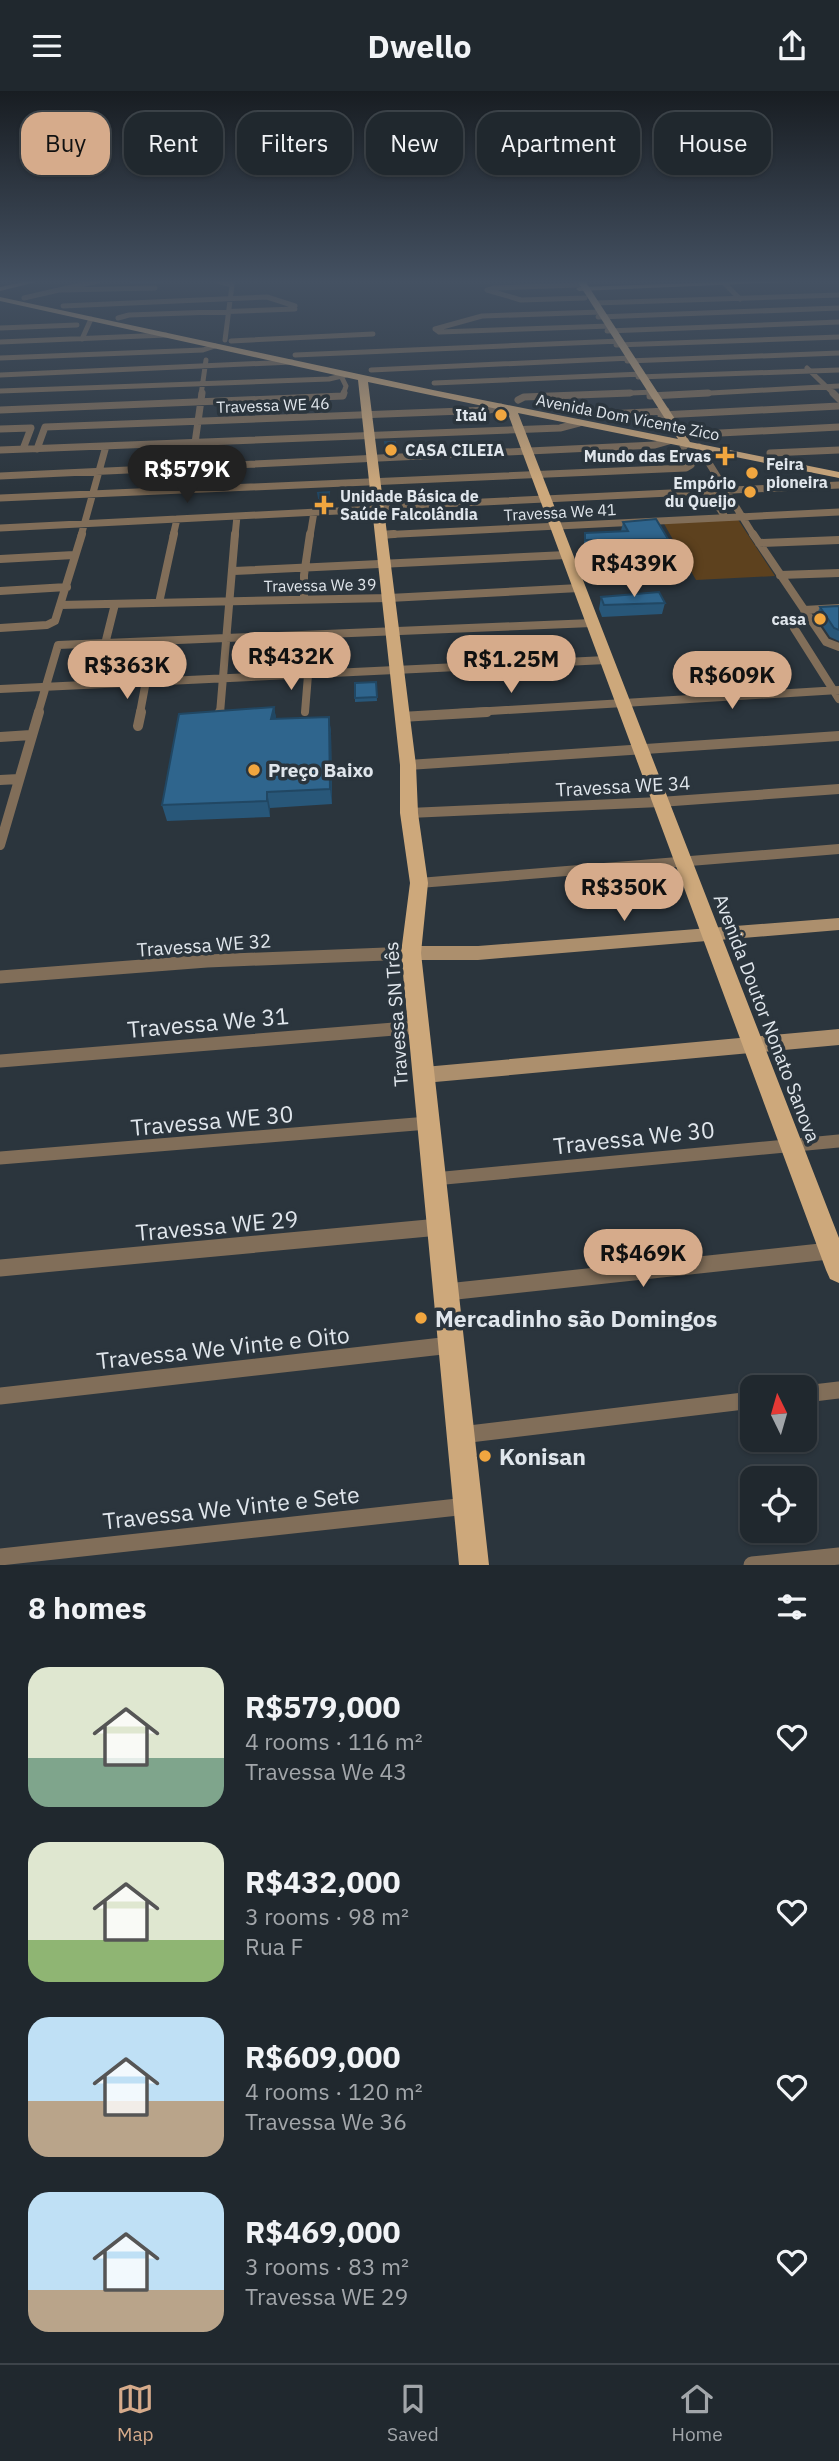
<!DOCTYPE html>
<meta charset="utf-8">
<style>
body{margin:0;font-family:"IBM Plex Sans",sans-serif;background:#2d343a;color:#f1f3f6;height:100vh;display:flex;flex-direction:column;font-size:26px;white-space:nowrap}
*{box-sizing:border-box;margin:0}
p{font-size:23px;color:#a2a6aa}
.icon{flex:none;width:38px;height:38px;fill:none;stroke:currentColor;stroke-width:2;stroke-linecap:round;stroke-linejoin:round}
.map{position:relative;height:1474px;overflow:hidden}
.sheet{display:flex;flex-direction:column;background:#20282e;flex:1}
.sheet>*{flex:none}
.banner{position:absolute;left:21px;top:21px;width:798px;height:63px;display:flex;gap:14px}
.needle{width:46px;rotate:355deg}
.controls{position:absolute;left:740px;top:1284px;display:grid;gap:14px}
.controls a{display:grid;place-items:center;width:77px;height:77px;border-radius:14px;background:#20282e;box-shadow:0 2px 5px #0004,0 0 0 2px #3d444a;font-size:35px}
.price{position:absolute;translate:-50% -60px;padding:0 16px;border-radius:24px;background:#d6ab8b;color:#111;font-size:23px;line-height:46px;filter:drop-shadow(0 2px 4px #0008)}
.price::after{content:'';position:absolute;left:50%;top:42px;width:21px;height:16px;margin-left:-10px;background:inherit;clip-path:polygon(0 0,100% 0,50% 100%)}
.price.current{background:#222;color:#fff}
ul{padding:0;list-style:none}
li{display:flex;align-items:center;gap:21px;height:175px;padding:0 28px}
li span{display:grid;place-items:center;flex:none;width:196px;height:140px;border-radius:21px;color:#555}
li>.icon{margin-inline-start:auto}
span .icon{width:84px;height:84px;fill:#fffc;stroke-width:1}
li b{font-size:30px}
h2{display:flex;justify-content:space-between;align-items:center;height:84px;padding:0 28px;font-size:30px}
.pill{padding:0 24px;border-radius:21px;background:#20282e;box-shadow:0 2px 5px #0004,0 0 0 2px #3d444a;font-size:24px;line-height:63px}
.pill.current{background:#d6ab8b;color:#111}
header{display:flex;justify-content:space-between;align-items:center;height:91px;padding:0 28px;background:#20282e;font-size:32px;font-weight:700}
.menu{display:flex;justify-content:space-around;align-items:center;height:98px;border-top:2px solid #3d444a;background:#20282e;font-size:19px;color:#a2a6aa}
.menu a{display:grid;justify-items:center;gap:4px}
.menu .current{color:#d6ab8b}
.map>svg:first-child{display:block}
</style>
<header><svg class="icon" aria-label="menu" viewBox="0 0 24 24"><path d="M4 6h16M4 12h16M4 18h16"/></svg>Dwello<svg class="icon" aria-label="share" viewBox="0 0 24 24"><path d="M12 15V3M7 8l5-5 5 5M5 13v7h14v-7"/></svg></header>
<div class="map">
<svg width="839" height="1474" viewBox="0 0 839 1474">
<rect width="100%" height="100%" fill="#2b353d"/>
<path fill="#5d411e" d="M737,427L775,485L696,489L663,431Z
M177,571L175,583L136,585L139,573Z"/>
<g fill="none" stroke-linecap="round" stroke-linejoin="round">
<path stroke="#816e59" stroke-width="5" d="M218,190L232,194L225,249
M722,190L740,208
M493,197L578,194
M490,198L487,199L521,209L585,207
M61,199L155,197
M24,207L98,190
M595,212L839,204
M63,215L267,206L295,215
M601,221L482,225L435,238L439,241L610,235
M598,226L839,217
M118,227L129,224L295,218
M0,237L77,234
M607,240L839,231
M82,248L91,228
M231,250L373,243
M0,251L166,244
M616,254L839,246
M295,264L620,250
M0,267L203,259L215,255
M627,270L839,262
M807,277L835,304
M371,279L631,267
M0,284L292,271
M638,286L839,279
M342,287L346,295L343,304
M434,292L642,283
M0,300L329,288L346,284
M201,304L206,269
M584,304L654,301
M675,304L839,295"/>
<path stroke="#816e59" stroke-width="7" d="M833,302L839,308
M650,305L708,302
M518,309L524,306L630,302
M0,319L343,305L344,302
M588,324L666,320
M661,324L839,315
M0,338L31,337L23,358
M681,344L839,336
M195,352L202,302
M699,356L754,445
M37,358L45,336L489,319L501,316
M0,359L560,337L579,332
M770,362L839,359
M0,385L655,354L669,350
M709,401L725,426
M0,407L686,377L691,374L682,358L686,353
M377,416L839,394
M0,437L377,418
M380,444L839,421
M81,445L106,355
M173,445L177,428
M235,445L237,425
M310,445L314,421"/>
<path stroke="#816e59" stroke-width="8" d="M753,443L826,551L839,556
M380,444L394,443
M759,452L839,449
M0,468L74,464
M234,480L566,464
M780,484L839,482
M0,500L67,496
M304,508V484L310,443
M159,512L174,443
M60,514L389,507L579,497
M804,519L839,517
M810,529L799,531L794,537L839,608
M0,537L47,534L55,530L82,443
M95,593L115,513
M0,598L606,569
M305,621L308,584
M38,622L58,554L592,532
M140,622L146,590
M220,622L235,443
M458,622L839,599"/>
<path stroke="#816e59" stroke-width="10" d="M220,625V621
M401,626L487,621
M138,635L141,621
M0,646L31,644
M408,674L839,645
M0,689L19,688
M409,722L660,711L839,698
M0,754L39,621
M419,792L839,758"/>
<path stroke="#816e59" stroke-width="13" d="M0,886L207,870L411,862
M0,970L419,936
M0,1067L428,1032
M434,1088L839,1050"/>
<path stroke="#816e59" stroke-width="17" d="M0,1177L439,1136
M447,1201L839,1159
M805,1303L839,1299
M0,1305L451,1254
M461,1344L752,1309
M0,1466L467,1415
M752,1474L839,1465"/>
<path fill="#ac8f6d" fill-rule="evenodd" d="M28,190H40L0,200V196Z
M751,190H812L579,200L576,198L579,196Z
M839,827V839L478,869H411L405,867L403,862L405,857L411,855H478Z
M839,938V954L424,992L418,990L415,984L418,978L424,976Z"/>
<path fill="#cda87b" fill-rule="evenodd" d="M577,190H585L690,351L839,381V387L518,322L839,1147V1192L830,1188L826,1179L507,320L368,291L416,674L418,722L428,792L421,862L489,1474H459L401,862L410,792L400,722V674L358,289L0,210V206L433,299L678,348Z"/>
</g>
<path fill="#285779" d="M129,190H164L160,193L129,192Z
M385,351H395L396,360L386,361Z
M329,401V414L320,415L318,402Z
M623,431L668,448L665,460L583,461L585,442L621,440Z
M601,506L665,512L662,523L602,526L599,518Z
M839,515V550L830,546L816,525L820,516Z
M376,591L377,610L355,611V592Z
M274,616L276,628L329,626L331,642L332,713L270,717V726L167,730L162,714Z"/>
<path fill="#214763" d="M274,616L277,632L271,628Z
M329,626L331,642L332,713L330,698Z
M267,701L270,717V726L267,710Z"/>
<path fill="#2f658d" stroke="#214763" stroke-width="2" d="M385,351H395L396,356L386,357Z
M329,401L328,407H319L318,402Z
M656,428L668,448L585,449V442L628,440L623,431Z
M659,501L665,512L604,514L601,506Z
M839,515V539L834,537L820,516Z
M376,591L377,606L355,607V592Z
M274,616L271,628L329,626L330,698L267,701V710L162,714L179,623Z"/>
<linearGradient id="sky" x2="0" y2="1"><stop stop-color="#181d22"/><stop offset="0.48" stop-color="#445162"/><stop offset="1" stop-color="#445162" stop-opacity="0"/></linearGradient>
<rect width="839" height="397" fill="url(#sky)"/>
<g fill="#f1a63f" stroke="#2b353d" stroke-width="2.5">
<circle cx="501" cy="324" r="7"/>
<circle cx="391" cy="359" r="7"/>
<path d="M721.5 354.5h7v7h7v7h-7v7h-7v-7h-7v-7h7z"/>
<circle cx="752" cy="382" r="7"/>
<circle cx="750" cy="401" r="7"/>
<path d="M320.5 403.5h7v7h7v7h-7v7h-7v-7h-7v-7h7z"/>
<circle cx="820" cy="528" r="7"/>
<circle cx="254" cy="679" r="7"/>
<circle cx="421" cy="1227" r="7"/>
<circle cx="485" cy="1365" r="7"/>
</g>
<g text-anchor="middle" dominant-baseline="central" stroke-width="7" stroke-linejoin="round" paint-order="stroke">
<g font-size="16" fill="#e0e6ec" stroke="#2b353d">
<text transform="translate(273 314) rotate(-2)">Travessa WE 46</text>
<text transform="translate(628 326) rotate(11)">Avenida Dom Vicente Zico</text>
<text transform="translate(560 421) rotate(-3)">Travessa We 41</text>
<text transform="translate(320 494) rotate(-1)">Travessa We 39</text>
</g>
<g font-size="16" font-weight="bold" fill="#e0e6ec" stroke="#2b353d" text-anchor="end">
<text x="487" y="324">Itaú</text>
<text x="405" y="359" text-anchor="start">CASA CILEIA</text>
<text x="711" y="365">Mundo das Ervas</text>
<text x="766" y="373" text-anchor="start">Feira<tspan x="766" dy="18">pioneira</tspan></text>
<text x="736" y="392">Empório<tspan x="736" dy="18">du Queijo</tspan></text>
<text x="340" y="405" text-anchor="start">Unidade Básica de<tspan x="340" dy="18">Saúde Falcolândia</tspan></text>
<text x="806" y="528">casa</text>
</g>
<g font-size="19" font-weight="bold" fill="#e0e6ec" stroke="#2b353d" text-anchor="start">
<text x="268" y="679">Preço Baixo</text>
</g>
<g font-size="19" fill="#e0e6ec" stroke="#2b353d">
<text transform="translate(623 695) rotate(-3)">Travessa WE 34</text>
<text transform="translate(204 854) rotate(-4)">Travessa WE 32</text>
<text transform="translate(396 923) rotate(-94)">Travessa SN Três</text>
<text transform="translate(767 927) rotate(69)">Avenida Doutor Nonato Sanova</text>
</g>
<g font-size="23" fill="#e0e6ec" stroke="#2b353d">
<text transform="translate(208 931) rotate(-5)">Travessa We 31</text>
<text transform="translate(212 1029) rotate(-5)">Travessa WE 30</text>
<text transform="translate(634 1046) rotate(-6)">Travessa We 30</text>
<text transform="translate(217 1134) rotate(-5)">Travessa WE 29</text>
<text transform="translate(223 1256) rotate(-6)">Travessa We Vinte e Oito</text>
<text transform="translate(231 1416) rotate(-6)">Travessa We Vinte e Sete</text>
</g>
<g font-size="23" font-weight="bold" fill="#e0e6ec" stroke="#2b353d" text-anchor="start">
<text x="435" y="1227">Mercadinho são Domingos</text>
<text x="499" y="1365">Konisan</text>
</g>
</g>
</svg>
<div class="controls">
<a><svg class="needle" viewBox="-14 -14 28 28"><path d="M0-13l5 13h-10z" fill="#e53935"/><path d="M0 13l5-13h-10z" fill="#a2a6aa"/></svg></a>
<a><svg class="icon" aria-label="locate" viewBox="0 0 24 24"><circle cx="12" cy="12" r="6"/><path d="M12 2v4M12 18v4M2 12h4M18 12h4"/></svg></a>
</div>
<b class="price current" style="left:187px;top:414px">R$579K</b>
<b class="price" style="left:634px;top:508px">R$439K</b>
<b class="price" style="left:291px;top:601px">R$432K</b>
<b class="price" style="left:511px;top:604px">R$1.25M</b>
<b class="price" style="left:127px;top:610px">R$363K</b>
<b class="price" style="left:732px;top:620px">R$609K</b>
<b class="price" style="left:624px;top:832px">R$350K</b>
<b class="price" style="left:643px;top:1198px">R$469K</b>
<div class="banner">
<a class="pill current">Buy</a>
<a class="pill">Rent</a>
<a class="pill">Filters</a>
<a class="pill">New</a>
<a class="pill">Apartment</a>
<a class="pill">House</a>
</div>
</div>
<section class="sheet">
<h2>8 homes<svg class="icon" aria-label="filters" viewBox="0 0 24 24"><path d="M4 7h16M4 17h16"/><circle cx="9" cy="7" r="2"/><circle cx="15" cy="17" r="2"/></svg></h2>
<ul>
<li><span style="background:linear-gradient(#dfe7d0 65%,#7fa58c 0)"><svg class="icon" aria-label="home" viewBox="0 0 24 24"><path d="M3 11l9-7 9 7M6 9v11h12V9"/></svg></span><div><b>R$579,000</b><p>4 rooms · 116 m²</p><p>Travessa We 43</p></div><svg class="icon" aria-label="heart" viewBox="0 0 24 24"><path d="M12 20l-8-8c-3-5 5-10 8-4 3-6 11-1 8 4z"/></svg></li>
<li><span style="background:linear-gradient(#dfe7d0 70%,#8fb573 0)"><svg class="icon" aria-label="home" viewBox="0 0 24 24"><path d="M3 11l9-7 9 7M6 9v11h12V9"/></svg></span><div><b>R$432,000</b><p>3 rooms · 98 m²</p><p>Rua F</p></div><svg class="icon" aria-label="heart" viewBox="0 0 24 24"><path d="M12 20l-8-8c-3-5 5-10 8-4 3-6 11-1 8 4z"/></svg></li>
<li><span style="background:linear-gradient(#bfe0f5 60%,#b9a48a 0)"><svg class="icon" aria-label="home" viewBox="0 0 24 24"><path d="M3 11l9-7 9 7M6 9v11h12V9"/></svg></span><div><b>R$609,000</b><p>4 rooms · 120 m²</p><p>Travessa We 36</p></div><svg class="icon" aria-label="heart" viewBox="0 0 24 24"><path d="M12 20l-8-8c-3-5 5-10 8-4 3-6 11-1 8 4z"/></svg></li>
<li><span style="background:linear-gradient(#bfe0f5 70%,#b9a48a 0)"><svg class="icon" aria-label="home" viewBox="0 0 24 24"><path d="M3 11l9-7 9 7M6 9v11h12V9"/></svg></span><div><b>R$469,000</b><p>3 rooms · 83 m²</p><p>Travessa WE 29</p></div><svg class="icon" aria-label="heart" viewBox="0 0 24 24"><path d="M12 20l-8-8c-3-5 5-10 8-4 3-6 11-1 8 4z"/></svg></li>
</ul>
</section>
<nav class="menu">
<a class="current"><svg class="icon" aria-label="map" viewBox="0 0 24 24"><path d="M3 6l6-2 6 2 6-2v14l-6 2-6-2-6 2zM9 4v14M15 6v14"/></svg>Map</a>
<a><svg class="icon" aria-label="saved" viewBox="0 0 24 24"><path d="M7 4h10v16l-5-4-5 4z"/></svg>Saved</a>
<a><svg class="icon" aria-label="home" viewBox="0 0 24 24"><path d="M3 11l9-7 9 7M6 9v11h12V9"/></svg>Home</a>
</nav>
